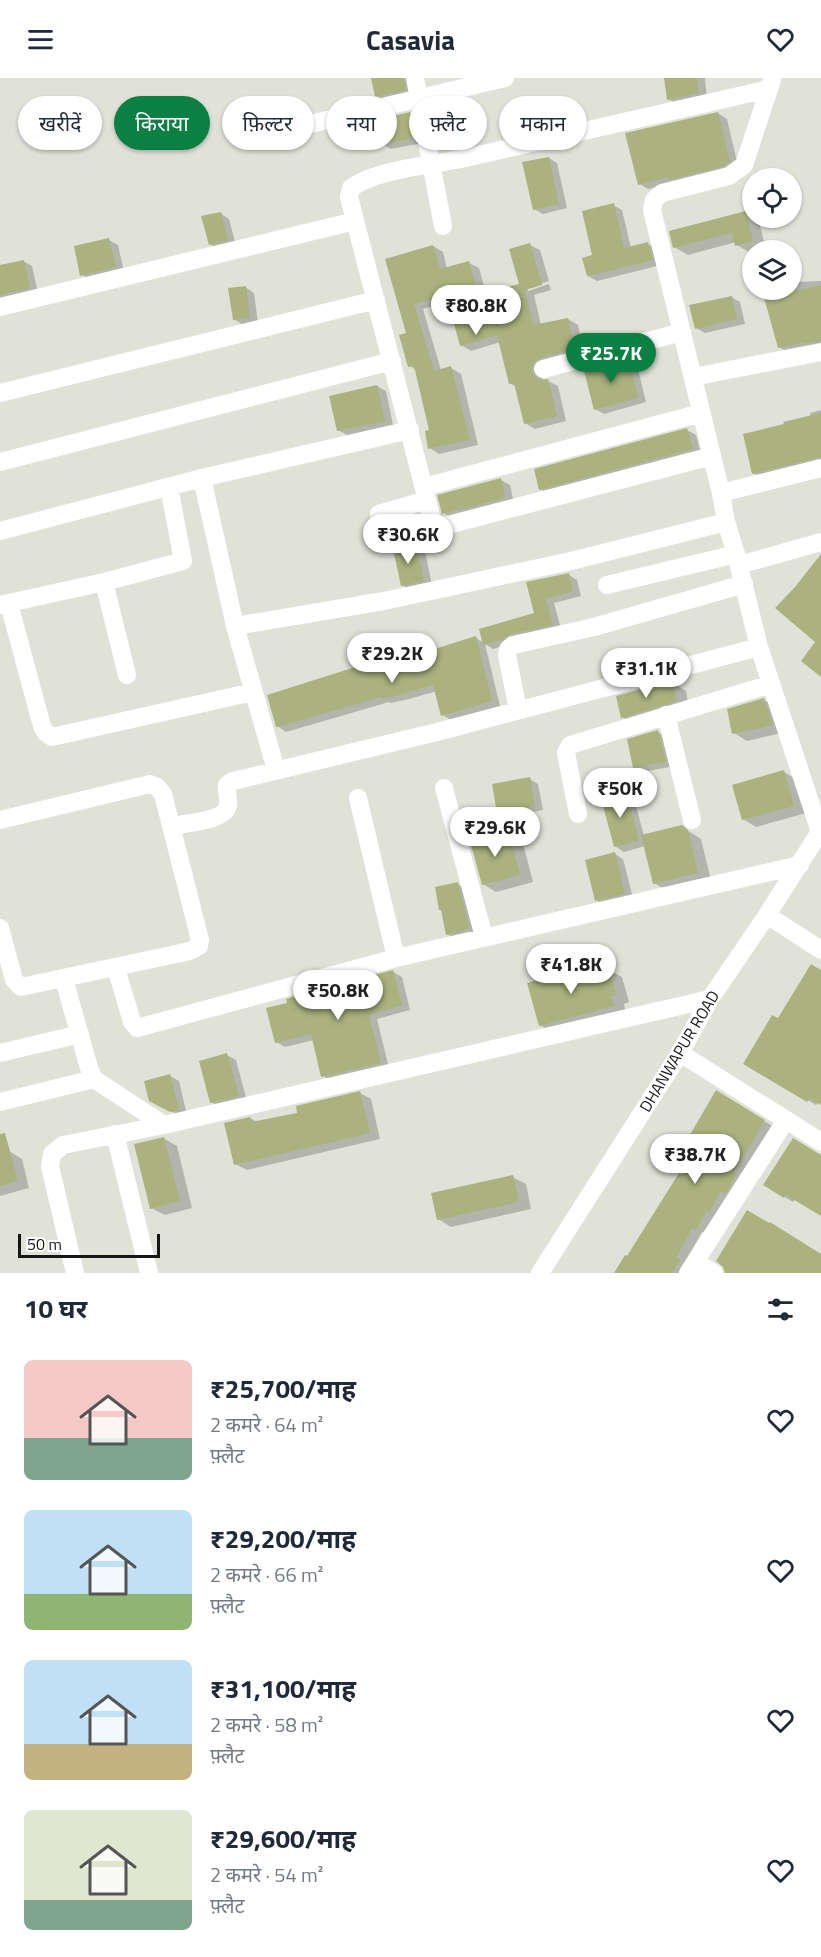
<!DOCTYPE html>
<html lang="hi">
<meta charset="utf-8">
<style>
body{margin:0;font-family:"Titillium Web","Noto Sans Devanagari",sans-serif;background:#f6f6f7;color:#1f2937;height:100vh;display:flex;flex-direction:column;font-size:22px;white-space:nowrap}
*{box-sizing:border-box;margin:0}
p{font-size:20px;color:#747a83}
.icon{flex:none;width:33px;height:33px;fill:none;stroke:currentColor;stroke-width:2;stroke-linecap:round;stroke-linejoin:round}
.map{position:relative;height:1195px;overflow:hidden}
.details{display:flex;flex-direction:column;background:#fff;flex:1}
.details>*{flex:none}
.guide{position:absolute;left:18px;top:18px;width:786px;height:54px;display:flex;gap:12px}
.fabs{position:absolute;left:742px;top:90px;display:grid;gap:12px}
.fabs a{display:grid;place-items:center;width:60px;height:60px;border-radius:50%;background:#fff;box-shadow:0 2px 4px #0004;font-size:30px}
.scale{position:absolute;left:18px;bottom:15px;width:142px;box-sizing:border-box;padding-left:6px;border:3px solid #161713;border-top:0;font-size:16px;line-height:21px;white-space:nowrap;color:#161713;-webkit-text-stroke:4px #fff;paint-order:stroke}
.price{position:absolute;translate:-50% -51px;padding:0 14px;border-radius:21px;background:#fff;color:#222;font-size:20px;line-height:39px;filter:drop-shadow(0 2px 3px #0008)}
.price::after{content:'';position:absolute;left:50%;top:36px;width:18px;height:14px;margin-left:-9px;background:inherit;clip-path:polygon(0 0,100% 0,50% 100%)}
.price.on{background:#0b8043;color:#fff}
ul{padding:0;list-style:none}
li{display:flex;align-items:center;gap:18px;height:150px;padding:0 24px}
li span{display:grid;place-items:center;flex:none;width:168px;height:120px;border-radius:9px;color:#555}
li>.icon{margin-inline-start:auto}
span .icon{width:72px;height:72px;fill:#fffc;stroke-width:1}
li b{font-size:26px}
h2{display:flex;justify-content:space-between;align-items:center;height:72px;padding:0 24px;font-size:26px}
.tag{padding:0 21px;border-radius:27px;background:#fff;box-shadow:0 2px 4px #0004;font-size:21px;line-height:54px}
.tag.on{background:#0b8043;color:#fff}
header{display:flex;justify-content:space-between;align-items:center;height:78px;padding:0 24px;background:#fff;font-size:27px;font-weight:700}
.map>svg:first-child{display:block}
</style>
<header><svg class="icon" aria-label="menu" viewBox="0 0 24 24"><path d="M4 6h16M4 12h16M4 18h16"/></svg>Casavia<svg class="icon" aria-label="heart" viewBox="0 0 24 24"><path d="M12 20l-8-8c-3-5 5-10 8-4 3-6 11-1 8 4z"/></svg></header>
<div class="map">
<svg width="821" height="1195" viewBox="0 0 821 1195">
<rect width="100%" height="100%" fill="#e0e2d8"/>
<path fill="#0003" d="M373,0H414V16L385,23L376,18Z
M665,0H705L707,20L677,26L668,21Z
M718,35L727,41L738,88L648,111L640,106Z
M410,36L418,41L423,65L391,71L382,66Z
M549,80L557,85L567,130L543,136L534,131Z
M613,127L622,132L631,170L648,166L657,171L661,187L597,203L588,198Z
M220,135L229,141L236,167L219,171L210,166Z
M745,135L759,143L765,168L780,164L788,169L789,172H753L750,175L737,167L736,164L688,177L674,169Z
M109,162L118,167L124,194L91,202L82,197Z
M530,167L540,172L549,203L528,210V213L549,206L551,212L534,217L541,247L568,241L578,247L584,276L541,294L543,303H548L558,308L566,343L535,351L525,345L516,309L510,305L500,264L471,273L461,267L463,245L457,221L423,231L441,292L451,290L461,296L478,367L439,376L430,370V353L416,292L410,288L408,256L387,182L433,168L443,174L447,191L469,185L479,190L486,216L521,207Z
M23,183L32,188L38,215L0,227V188Z
M792,183L798,204L821,203V268L787,274L779,269L766,212H792Z
M245,209L254,215L258,245L243,247L234,241Z
M731,219L740,224L745,246L705,255L696,250Z
M628,281L637,287L646,324L604,336L595,331Z
M377,308L386,313L393,347L347,357L338,352Z
M821,332V386L764,401L753,395L811,339L810,335Z
M687,352L696,357L701,376L549,416L540,411Z
M501,402L510,407L514,425L453,441L445,436L439,418Z
M416,468L425,473L432,507L411,512L402,507Z
M569,497L577,502L581,518L554,525L561,551L493,571L485,566L500,628L451,642L443,637L437,613L409,621L391,625L389,624L286,654L277,648L368,586L373,589L388,587L476,560L484,565L536,536L528,505Z
M673,605L686,613L689,630L635,647L622,639Z
M764,622L777,629L785,654L747,663L734,655Z
M658,654L667,659L674,688L643,694L634,689Z
M784,694L797,702L806,735L756,749L743,741Z
M530,701L538,706L543,732L507,739L498,734Z
M625,715L634,720L644,758L682,749L701,761L711,802L668,813L654,805L645,768L624,774L615,768Z
M509,754L522,762L533,804L496,814L483,806Z
M615,776L623,781L633,820L605,827L596,822Z
M457,806L466,811L478,856L456,861L447,856Z
M609,892L622,899L629,924L624,926L626,935L553,955L540,947L570,895L579,900Z
M393,894L402,899L410,932L377,941L389,990L332,1003L323,998L314,962L285,969L276,964Z
M821,894V1025L819,1024L816,1027L745,985L779,942Z
M227,977L236,982L247,1023L220,1029L211,1024Z
M170,998L179,1003L187,1037L180,1038L151,1022Z
M716,1014L774,1049L706,1156L702,1154L684,1186L685,1195H615L625,1179L628,1180L701,1069Z
M360,1015L371,1021L380,1061L247,1092L235,1086L250,1040L257,1044L299,1036Z
M163,1060L177,1068L192,1130L165,1137L151,1130Z
M9,1073L22,1081L29,1110L0,1118V1076Z
M816,1075L821,1077V1136L795,1121L793,1124L765,1107Z
M512,1099L526,1106L531,1131L451,1149L438,1141Z"/>
<path fill="#abb27e" d="M371,0H404L406,12L375,19Z
M664,0H697L699,15L667,22Z
M410,34L415,60L380,67L376,42Z
M718,34L730,83L724,88L669,102L668,99L638,107L625,55Z
M549,79L559,126L533,132L522,84Z
M614,125L624,170L648,164L653,182L587,198L582,180L592,177L582,133Z
M746,133L753,163L735,168L732,155L673,170L669,153Z
M221,134L228,162L209,167L201,138Z
M109,160L116,189L80,198L74,168Z
M530,165L542,207L525,212L533,247L568,240L575,271L540,280L535,284L532,289V294L536,299L541,302L548,301L557,338L524,346L514,305L509,306L497,257L460,268L454,246L461,244L453,215L414,226L434,293L451,288L470,362L428,371L425,353L429,352L414,288L408,289L399,257L406,255L385,181L433,167L440,191L469,183L478,216L519,206L509,171Z
M24,182L30,210L0,217V187Z
M821,207V263L805,266L804,264L778,270L762,212H800Z
M246,208L250,240L233,242L228,210Z
M732,218L737,241L695,251L689,227Z
M629,280L638,320L594,332L584,293Z
M377,307L385,343L337,353L329,318Z
M821,335V379L752,396L743,356L784,346L783,344Z
M687,350L693,371L539,412L534,391Z
M501,400L505,420L442,436L437,417Z
M416,466L424,503L401,508L393,471Z
M821,476V599L801,583L815,564L775,530L795,509Z
M569,495L573,513L546,521L553,547L511,556L501,562L483,567L479,551L534,535L526,504Z
M476,558L492,623L441,638L433,607L399,617L381,621V619L276,649L267,617L368,585L369,589L386,584L387,586Z
M673,603L677,623L621,640L616,618Z
M764,620L773,647L732,656L727,631Z
M658,652L666,684L633,690L627,661Z
M784,692L794,728L742,742L732,707Z
M530,699L535,728L497,735L492,706Z
M626,713L639,763L614,769L601,720Z
M682,747L688,752L698,795L653,806L641,757Z
M509,753L520,797L482,807L470,763Z
M615,774L625,816L595,823L585,782Z
M458,804L470,851L446,857L441,832H439L435,809Z
M811,886L821,892V1027L809,1020L807,1024L743,986L772,937L778,940Z
M609,890L616,917L611,918L614,928L539,948L527,905L570,893L572,900Z
M393,892L402,927L369,937L381,985L321,999L311,956L275,965L266,930L287,925L286,921Z
M227,975L239,1018L210,1025L199,983Z
M170,996L179,1032L170,1034L149,1023L144,1003Z
M716,1012L765,1042L734,1094L737,1096L725,1116L721,1113L709,1135L706,1134L696,1152L692,1150L676,1180L680,1182L672,1195H614L625,1177L627,1178L679,1095L682,1096L699,1069L687,1062Z
M360,1013L370,1055L234,1087L224,1045L250,1039L252,1044L297,1035L296,1028Z
M5,1055L18,1103L0,1108V1056Z
M164,1059L180,1123L150,1131L134,1066Z
M793,1060L821,1077V1138L786,1117L784,1120L763,1107Z
M513,1097L519,1124L437,1142L431,1115Z
M747,1132L769,1145L770,1144L821,1176V1195H725L723,1189L716,1183Z"/>
<g fill="none" stroke-linecap="round" stroke-linejoin="round">
<path stroke="#fff" stroke-width="18" d="M415,0L443,148
M772,2L744,87L729,98L662,115L654,122L652,132L721,415L726,444L736,476L759,569L820,754
M285,52L505,0
M0,229L355,143
M543,291L682,254
M693,299L821,274
M0,315L376,222
M712,378L444,448L437,447L432,442L349,119L351,110C375,92 430,87 461,81C563,57 666,34 769,11
M0,384L392,283
M202,400L235,548L276,692
M424,409L701,335
M721,415L821,390
M379,436L427,422
M0,453L202,400L410,352
M739,487L821,464
M104,504L127,597
M607,507L736,476
M9,526L42,648L46,655L52,659L253,614
M0,527L104,504L183,483L169,409
M235,548L384,523L571,483L726,444
M518,632L507,577L508,571L513,567L594,549L744,506
M666,637L692,742
M444,710L484,859
M358,720L396,880
M578,736L566,675L570,667L771,606
M0,742L150,706L157,709L163,716L200,862L199,868L190,873L21,909L14,902L0,850
M172,748C186,745 226,743 228,727C229,720 226,714 227,707L233,703L437,654L759,569
M767,837L821,872
M116,890L132,944L137,950L396,880L800,787
M64,901L89,990L94,1001L164,1047
M0,975L80,956
M680,975L821,1064
M0,1024L94,1001
M115,1056L149,1195
M695,1184L714,1195
M75,1195L50,1088L52,1076L63,1067L164,1047L710,921
M540,1195L680,975L710,921L767,837L821,752
M688,1195L786,1042"/>
</g>
<g text-anchor="middle" dominant-baseline="central" stroke-width="4.5" stroke-linejoin="round" paint-order="stroke">
<g font-size="16" fill="#161713" stroke="#fff">
<text transform="translate(679 973) rotate(-59)">DHANWAPUR ROAD</text>
</g>
</g>
</svg>
<div class="fabs">
<a><svg class="icon" aria-label="locate" viewBox="0 0 24 24"><circle cx="12" cy="12" r="6"/><path d="M12 2v4M12 18v4M2 12h4M18 12h4"/></svg></a>
<a><svg class="icon" aria-label="layers" viewBox="0 0 24 24"><path d="M12 4l9 5-9 5-9-5zM3 14l9 5 9-5"/></svg></a>
</div>
<div class="scale">50 m</div>
<b class="price" style="left:476px;top:258px">₹80.8K</b>
<b class="price on" style="left:611px;top:306px">₹25.7K</b>
<b class="price" style="left:408px;top:487px">₹30.6K</b>
<b class="price" style="left:392px;top:606px">₹29.2K</b>
<b class="price" style="left:646px;top:621px">₹31.1K</b>
<b class="price" style="left:620px;top:741px">₹50K</b>
<b class="price" style="left:495px;top:780px">₹29.6K</b>
<b class="price" style="left:571px;top:917px">₹41.8K</b>
<b class="price" style="left:338px;top:943px">₹50.8K</b>
<b class="price" style="left:695px;top:1107px">₹38.7K</b>
<div class="guide">
<a class="tag">खरीदें</a>
<a class="tag on">किराया</a>
<a class="tag">फ़िल्टर</a>
<a class="tag">नया</a>
<a class="tag">फ़्लैट</a>
<a class="tag">मकान</a>
</div>
</div>
<section class="details">
<h2>10 घर<svg class="icon" aria-label="filters" viewBox="0 0 24 24"><path d="M4 7h16M4 17h16"/><circle cx="9" cy="7" r="2"/><circle cx="15" cy="17" r="2"/></svg></h2>
<ul>
<li><span style="background:linear-gradient(#f6c9c9 65%,#7fa58c 0)"><svg class="icon" aria-label="home" viewBox="0 0 24 24"><path d="M3 11l9-7 9 7M6 9v11h12V9"/></svg></span><div><b>₹25,700/माह</b><p>2 कमरे · 64 m²</p><p>फ़्लैट</p></div><svg class="icon" aria-label="heart" viewBox="0 0 24 24"><path d="M12 20l-8-8c-3-5 5-10 8-4 3-6 11-1 8 4z"/></svg></li>
<li><span style="background:linear-gradient(#bfe0f5 70%,#8fb573 0)"><svg class="icon" aria-label="home" viewBox="0 0 24 24"><path d="M3 11l9-7 9 7M6 9v11h12V9"/></svg></span><div><b>₹29,200/माह</b><p>2 कमरे · 66 m²</p><p>फ़्लैट</p></div><svg class="icon" aria-label="heart" viewBox="0 0 24 24"><path d="M12 20l-8-8c-3-5 5-10 8-4 3-6 11-1 8 4z"/></svg></li>
<li><span style="background:linear-gradient(#bfe0f5 70%,#c2b280 0)"><svg class="icon" aria-label="home" viewBox="0 0 24 24"><path d="M3 11l9-7 9 7M6 9v11h12V9"/></svg></span><div><b>₹31,100/माह</b><p>2 कमरे · 58 m²</p><p>फ़्लैट</p></div><svg class="icon" aria-label="heart" viewBox="0 0 24 24"><path d="M12 20l-8-8c-3-5 5-10 8-4 3-6 11-1 8 4z"/></svg></li>
<li><span style="background:linear-gradient(#dfe7d0 75%,#7fa58c 0)"><svg class="icon" aria-label="home" viewBox="0 0 24 24"><path d="M3 11l9-7 9 7M6 9v11h12V9"/></svg></span><div><b>₹29,600/माह</b><p>2 कमरे · 54 m²</p><p>फ़्लैट</p></div><svg class="icon" aria-label="heart" viewBox="0 0 24 24"><path d="M12 20l-8-8c-3-5 5-10 8-4 3-6 11-1 8 4z"/></svg></li>
</ul>
</section>
